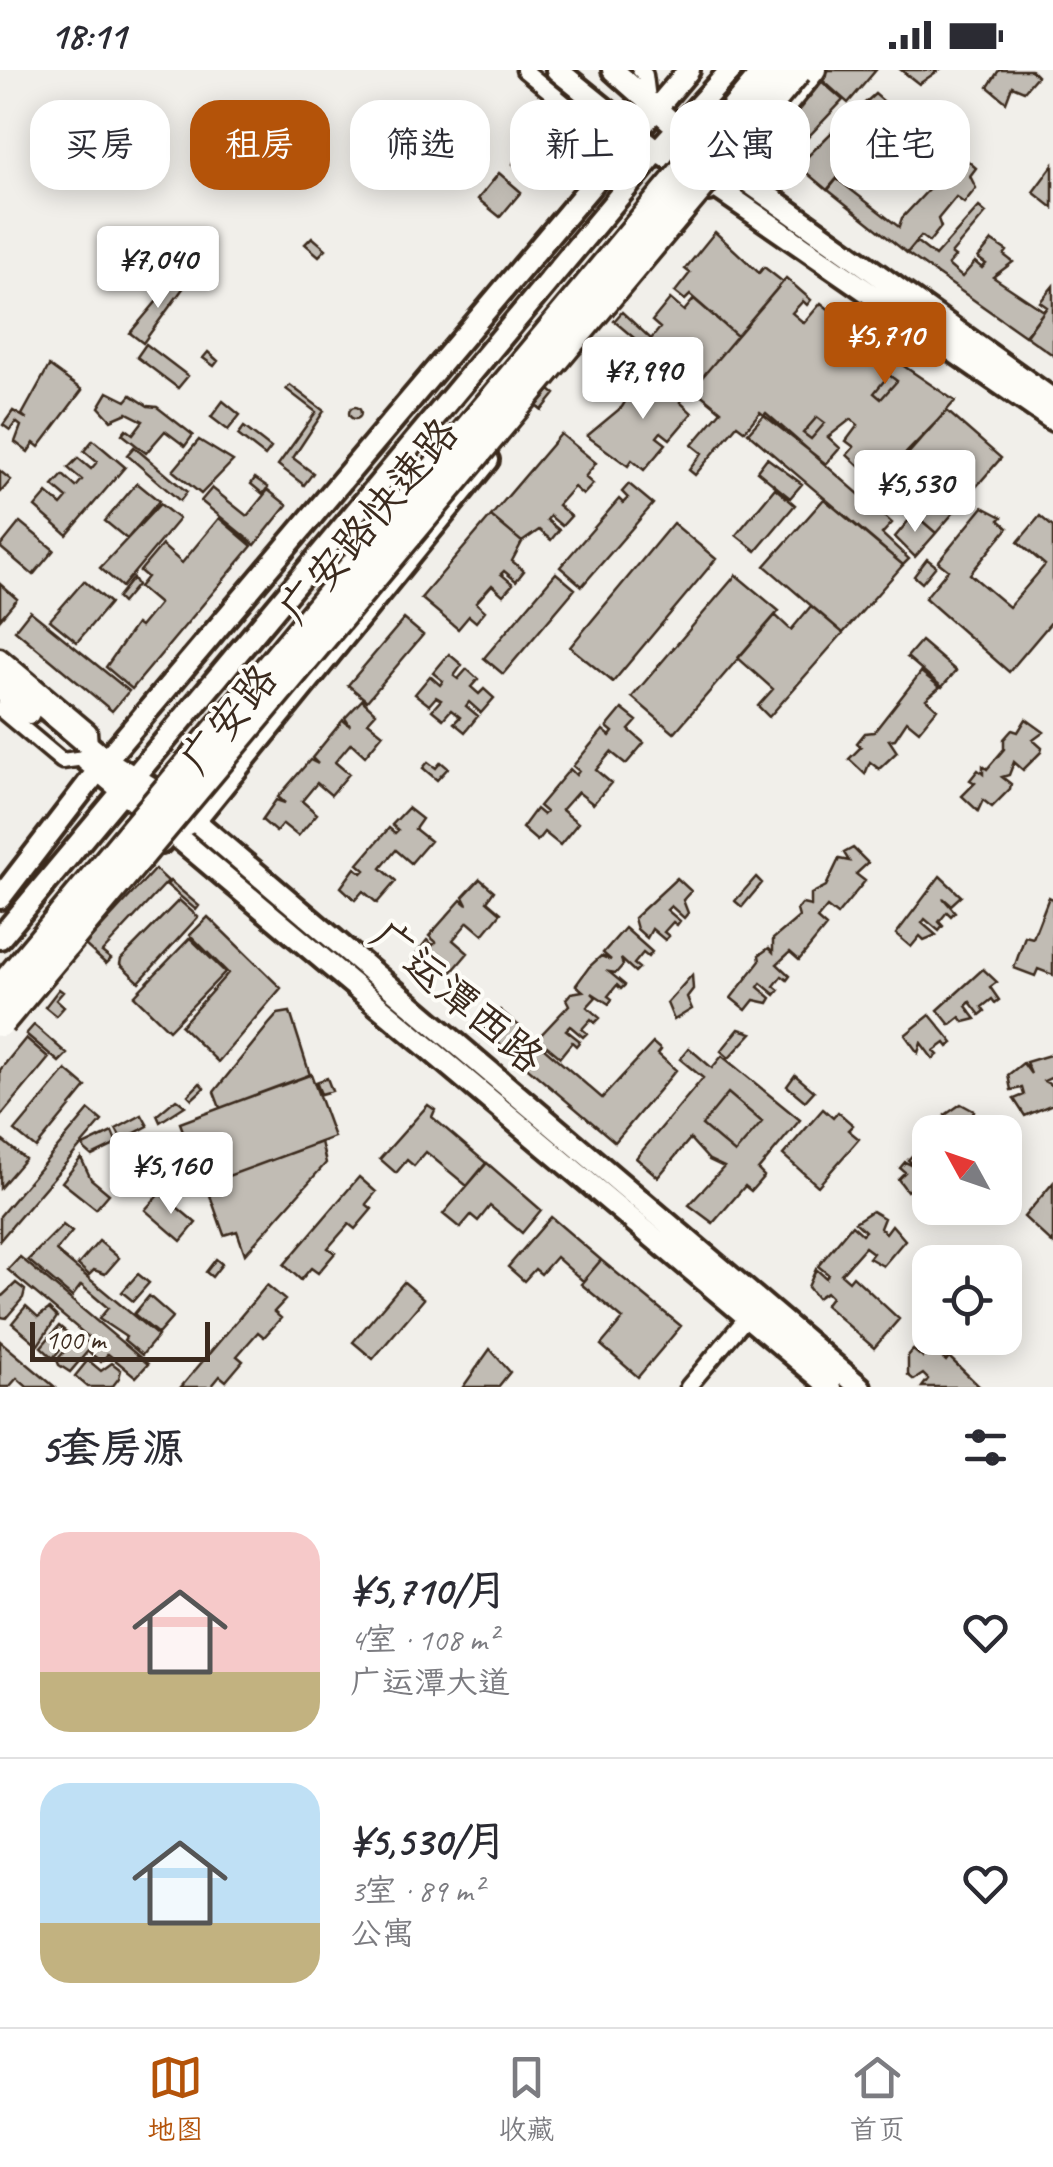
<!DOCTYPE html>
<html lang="zh">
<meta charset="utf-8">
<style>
body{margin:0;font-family:Caveat,"LXGW WenKai TC",sans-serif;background:#f2f2f3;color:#2b2b33;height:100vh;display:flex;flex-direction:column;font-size:38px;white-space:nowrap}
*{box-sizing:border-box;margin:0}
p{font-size:32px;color:#7c7c81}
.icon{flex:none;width:55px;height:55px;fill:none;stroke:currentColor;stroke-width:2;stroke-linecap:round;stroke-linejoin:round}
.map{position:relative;height:1317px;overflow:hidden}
.panel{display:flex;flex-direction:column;background:#fff;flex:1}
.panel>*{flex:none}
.top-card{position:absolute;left:30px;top:30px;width:995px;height:90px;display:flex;gap:20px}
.needle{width:65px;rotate:310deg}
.fabs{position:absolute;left:912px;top:1045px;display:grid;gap:20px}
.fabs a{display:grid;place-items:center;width:110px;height:110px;border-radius:20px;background:#fff;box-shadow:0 5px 25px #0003;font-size:50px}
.scale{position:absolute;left:30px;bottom:25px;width:180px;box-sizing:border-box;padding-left:10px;border:5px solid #3b2a1e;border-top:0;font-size:28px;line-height:35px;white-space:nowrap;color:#3b2a1e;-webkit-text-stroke:8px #fdfcf7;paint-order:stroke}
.price{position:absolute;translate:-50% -85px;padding:0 22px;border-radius:10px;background:#fff;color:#222;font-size:32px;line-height:65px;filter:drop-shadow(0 2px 5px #0008)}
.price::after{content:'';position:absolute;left:50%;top:60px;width:30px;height:22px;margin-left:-15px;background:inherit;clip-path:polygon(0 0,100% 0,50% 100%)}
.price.selected{background:#b45309;color:#fff}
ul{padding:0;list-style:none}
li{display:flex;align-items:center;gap:30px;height:250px;padding:0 40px}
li+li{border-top:2px solid #e1e1e2}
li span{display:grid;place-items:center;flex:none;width:280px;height:200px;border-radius:30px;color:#555}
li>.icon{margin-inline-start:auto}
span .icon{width:120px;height:120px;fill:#fffc;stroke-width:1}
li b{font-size:42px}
h2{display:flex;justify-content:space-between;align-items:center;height:120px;padding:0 40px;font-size:42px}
.pill{padding:0 35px;border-radius:30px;background:#fff;box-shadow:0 5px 25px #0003;font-size:35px;line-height:90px}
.pill.selected{background:#b45309;color:#fff}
.status{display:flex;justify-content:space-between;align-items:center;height:70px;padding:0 50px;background:#fff;direction:ltr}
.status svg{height:28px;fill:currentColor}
.menu{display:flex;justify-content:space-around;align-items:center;height:140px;border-top:2px solid #e1e1e2;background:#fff;font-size:28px;color:#7c7c81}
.menu a{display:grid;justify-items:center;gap:5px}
.menu .selected{color:#b45309}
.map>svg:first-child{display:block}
</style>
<div class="status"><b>18:11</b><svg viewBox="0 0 49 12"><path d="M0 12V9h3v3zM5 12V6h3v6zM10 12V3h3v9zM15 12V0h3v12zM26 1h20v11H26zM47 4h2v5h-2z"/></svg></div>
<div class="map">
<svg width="1053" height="1317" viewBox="0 0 1053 1317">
<rect width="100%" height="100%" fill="#f1efea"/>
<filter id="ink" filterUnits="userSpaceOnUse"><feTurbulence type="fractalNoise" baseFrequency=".01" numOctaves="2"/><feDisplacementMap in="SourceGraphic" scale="20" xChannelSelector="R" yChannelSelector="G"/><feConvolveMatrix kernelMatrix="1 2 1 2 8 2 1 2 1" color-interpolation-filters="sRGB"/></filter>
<g filter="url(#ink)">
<path fill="#c1bcb4" stroke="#3b2a1e" stroke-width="2.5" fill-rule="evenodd" d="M829,0H876L848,33L821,9Z
M901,0H939L919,14Z
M999,0H1031L1037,6L1024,21L1012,16L1006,32L988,17Z
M820,10L843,30L792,84L782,76L781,57Z
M875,24L896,42L886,48L891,57L878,73L866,68L870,73L863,81L857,75L852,81L848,77L844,83L850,93L827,120L802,99L808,86L839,55L846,61L853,54L847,49Z
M551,48L559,55L520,100L513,94L518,83Z
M961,85L976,98L970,106L976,118L964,133L956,127L938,149L941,157L929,172L921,166L907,183L828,120L837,109L899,157L902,148Z
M1053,95V138L1033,122Z
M499,103L521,122L500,147L478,129Z
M979,137L986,143L951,184L955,187L948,195L962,207L975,192L982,198L986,194L978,188L992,171L1007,181L1004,185L1013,192L993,207L1044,241L1025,266L907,183L917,172L935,186Z
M715,162L759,203L764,197L783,212L737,266L690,225L685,230L675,222L690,203L685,199Z
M312,167L326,179L319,186L305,174Z
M178,206L187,213L143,273L130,263Z
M786,208L811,230L807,235L803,231L792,243L804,253L821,233L873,275L955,331L891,403L885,404L870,391L862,399L847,385L854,377L846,371L858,355L851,349L828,367L840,378L826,394L760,342L745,361L737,355L695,405L689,400L702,383L692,375L721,341L693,318ZM889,305L897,311L881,329L874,323ZM817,347L825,353L811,369L803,363Z
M1053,216V285L1026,266L1047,237L1040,232Z
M670,229L684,241L694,229L737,266L693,318L614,251L622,242L651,269L660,258L652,251Z
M146,274L188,306L178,318L137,287Z
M208,282L218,291L214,296L203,288Z
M49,296L82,320L39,377L34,373L28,382L15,372L21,356L16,352L10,360L3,355L13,341L27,349L22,345Z
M645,298L684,328L680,332L692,343L670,369L661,362L657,367L666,374L644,400L632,390L628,396L587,366L622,337Z
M889,305L897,311L881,329L874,323Z
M290,315L324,341L293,388L313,403L304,415L278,395L316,342L286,319Z
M550,320L555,324L542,340L537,336Z
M108,322L126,331L131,325L148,336L157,337L193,365L185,376L165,361L146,383L122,364L126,359L133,364L143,351L127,343L111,350L99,337Z
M223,331L240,345L228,360L211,347Z
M349 343a6 6 0 1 1 12 0a6 6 0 1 1-12 0Z
M947,341L1001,388L936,463L878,412Z
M766,343L892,453L882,464L909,489L903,495L748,363Z
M817,347L825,353L811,369L803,363Z
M244,357L271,378L265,386L238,365Z
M561,364L596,393L585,407L593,414L583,425L574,417L558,435L571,446L562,456L550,446L547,450L559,460L551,470L539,460L522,472L491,446Z
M93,370L125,397L67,465L35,437L47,423L61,435L67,428L53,416L63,405L76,417L82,410L68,398L78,388L91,399L97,392L84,381Z
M199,370L233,391L201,424L173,401Z
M134,377L187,422L180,431L127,385Z
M767,388L802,414L790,428L757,401Z
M0,401L11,410L1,422L0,421Z
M255,408L268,417L263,424L251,414Z
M137,413L159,431L127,469L105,451Z
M629,414L653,434L582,516L560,497L619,429L623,433L628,428L622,422Z
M212,418L247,446L268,420L287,435L255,475L201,431Z
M775,418L795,435L756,481L736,465Z
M824,429L903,495L843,563L765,496Z
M160,434L179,449L122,517L100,498Z
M983,437L1002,447L999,450L1008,458L970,504L1009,537L1045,495L1018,472L1040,446L1053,457V550L1009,602L925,528L948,500L938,492Z
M914,444L936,463L915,487L895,467Z
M491,446L522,472L512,491L524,501L516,511L504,501L501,504L513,514L503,525L492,515L476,533L485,541L476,552L469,546L458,559L421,528Z
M219,448L252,476L132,619L106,597L136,554L140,557L159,534L139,517L147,507L140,501L162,475L182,493Z
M20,452L54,480L33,505L0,477Z
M673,453L716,489L613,612L570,577Z
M927,489L936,496L922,513L914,506Z
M556,503L575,519L503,604L484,588Z
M736,505L779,541L674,663L632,627Z
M133,508L137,515L122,533L117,528Z
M84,511L110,533L77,572L50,550Z
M0,514L17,529L0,549Z
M811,536L843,563L769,647L758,636L773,619L738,588L775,545L791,560Z
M30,541L129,621L112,641L15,560Z
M404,549L423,565L367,631L348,615Z
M921,571L956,601L942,617L907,587Z
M449,584L462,595L454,606L458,609L467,599L478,609L471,617L479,624L484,619L494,628L481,643L469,632L466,636L478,646L465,662L454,653L460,647L451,640L443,649L432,640L441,630L436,627L429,635L415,624L430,606L440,615L443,611L433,603Z
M921,602L940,617L926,629L937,639L919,661L907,651L895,669L889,670L897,682L879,699L870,692L865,704L849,689L861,677L857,673L865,663L874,662Z
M362,630L376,643L368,652L383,664L365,686L351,673L335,692L349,704L331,725L317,713L302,731L317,744L298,766L283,754L276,762L262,750L276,730L285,733L278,727L310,690L318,694L312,688L343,650L350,656L345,648Z
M622,639L637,651L629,660L644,673L626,694L611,682L596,700L611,713L593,734L578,722L562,740L578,753L560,775L544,762L537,771L522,758L536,739L543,745L546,742L539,736L570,699L576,705L579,701L573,696L603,660L610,666L613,662L607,657Z
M1026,649L1044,662L1033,670L1042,678L1041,682L1023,700L1014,692L1009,705L1002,707L1011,714L1010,719L992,737L983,730L978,741L962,726L975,713L970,710L978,700L983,704V696L987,699L1004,679V669L1012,660L1018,662Z
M428,692L436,698L441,692L448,698L437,710L423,698Z
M408,738L422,749L415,759L430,771L411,793L396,780L381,798L396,811L377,833L363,821L355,830L341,817L355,798L362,803L365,800L358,794L389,758L395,763L398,760L392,755Z
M853,778L868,793L856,804L865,811L837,845L827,837L817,849L826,857L799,890L790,882L777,894L790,906L787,910L782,906L774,916L779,920L775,925L761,913L758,917L771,928L768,933L754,930L746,940L731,928L760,891L759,885L769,878L773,882V869L799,847L797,840L802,834L811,836V824L826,816L839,789L849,791L844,783Z
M155,799L168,811L102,882L111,889L106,894L85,875Z
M940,806L961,826L951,835L943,828L955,842L951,846L947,842L939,852L943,856L939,861L925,849L922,853L936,865L924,870L920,866L911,877L896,864Z
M756,807L762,813L742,837L735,831Z
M677,808L691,821L683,830L688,843L684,848L671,836L667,840L680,851L677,855L673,852L664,862L669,866L665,870L652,859L647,868L637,859L634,848Z
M480,809L494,821L487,831L501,843L483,865L468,852L453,870L468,883L450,904L436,892L428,902L412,889L427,870L433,875L436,872L429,866L461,830L467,835L463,827Z
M170,811L199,836L196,840L167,815Z
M1049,827L1053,829V905L1038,899L1035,906L1014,898L1025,866L1033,868Z
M179,830L198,847L139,912L120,894L121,889Z
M208,847L281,918L218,992L181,956L228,903L190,865Z
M625,858L652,882L648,887L643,883L634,894L639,898L635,902L621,889L623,895L616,903L609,902L625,915L621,919L617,915L608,926L612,929L609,934L592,923L596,927L587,937L600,948L595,953L591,949L582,959L587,963L583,967L570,956L566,960L580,971L576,976L572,972L560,987L547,976L544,978L602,1028L653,973L661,980L658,984L676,1000L615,1072L483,960L500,940L536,970L569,935L566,929L571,923L583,921L576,915L589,897L601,886L611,890L603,883Z
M190,868L225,902L169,960L134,926Z
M983,899L997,912L990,917L999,930L995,933L992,929L982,937L985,941L980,945L970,932L966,936L976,949L964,952L960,947L950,955L938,940Z
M692,905L693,919L687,927L692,939L674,950L667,933Z
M59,919L63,922L56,930L64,937L56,946L45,937Z
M290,942L310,1005L220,1038L214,1022L269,954L278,944Z
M930,945L953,973L948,977L945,973L934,981L938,985L933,989L921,973L918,983L905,965Z
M34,955L67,984L59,992L26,964Z
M739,959L752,963L729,988L721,981Z
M26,968L49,988L0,1047V1000Z
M689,978L712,998L722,986L800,1050L758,1100L764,1106L751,1121L745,1116L713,1153L689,1135L724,1097L709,1090L690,1069L658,1107L636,1088L703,1008L680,989ZM728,1023L762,1052L735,1083L702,1055Z
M1053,984V1007L1044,1011L1053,1016V1034L1025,1046L1014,1029L1024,1025L1022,1018L1011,1020L1008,1005L1023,993L1031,1004L1026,992Z
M66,1000L86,1017L36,1078L15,1061Z
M311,1004L334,1067L204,1115L194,1090L160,1111L151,1098L188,1074L180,1053Z
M795,1005L814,1021L805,1031L787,1016Z
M327,1008L332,1021L321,1024L316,1012Z
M200,1013L204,1018L192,1029L188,1025Z
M728,1023L762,1052L735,1083L702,1055Z
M176,1029L185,1036L160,1052L157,1045Z
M961,1034L974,1041L970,1051L975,1056L982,1048L994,1062H934L943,1048L953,1056L945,1045Z
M428,1035L435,1040L432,1047L486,1093L467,1116L426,1082L414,1096L407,1090L396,1103L380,1089Z
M823,1039L833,1048L838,1042L853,1055L848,1060L859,1069L818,1116L783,1085Z
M89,1040L102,1051L0,1170V1146Z
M142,1045L148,1056L122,1070L116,1059Z
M112,1062L117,1074L92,1086L85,1080L83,1076Z
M930,1067V1136L914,1127L922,1117L917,1113L907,1121L898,1109L905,1102L900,1098L905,1092L918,1098L908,1090Z
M149,1070L154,1084L142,1089L136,1075Z
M3,1071L25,1089L0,1118V1075Z
M321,1072L326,1093L245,1184L237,1161L224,1165L206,1114Z
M166,1080L170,1086L145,1101L142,1096Z
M81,1088L91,1109L109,1124L96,1139L62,1112Z
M487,1093L541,1140L522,1163L490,1136L478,1151L471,1145L460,1158L443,1144Z
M137,1094L143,1103L133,1108L128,1100Z
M359,1107L376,1122L366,1134L372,1139L355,1159L349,1154L328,1178L335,1183L318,1203L311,1198L301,1210L284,1195Z
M1053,1113V1174L1024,1147Z
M160,1123L196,1153L181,1171L145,1140Z
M872,1141L884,1148L880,1158L886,1163L892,1155L905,1170L883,1196L869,1188L873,1183L865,1177L841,1204L849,1211L853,1206L899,1249L874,1278L825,1235L831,1227L826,1222L817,1228L808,1217L816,1199L826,1208L828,1204L818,1196L852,1155L862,1164L865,1161L855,1152Z
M551,1147L601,1190L583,1211L556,1187L541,1204L535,1199L524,1211L508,1197Z
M63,1155L72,1162L56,1181L158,1266L142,1285L124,1270L126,1267L99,1249L108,1238L81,1215L72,1227L28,1190Z
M99,1171L119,1188L105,1204L94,1200L89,1205L78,1195Z
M20,1187L148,1294L136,1307L108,1284L101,1292L88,1281L70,1302L59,1295L57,1290L74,1270L80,1266L90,1274L92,1270L8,1200Z
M216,1189L222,1194L212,1207L206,1202Z
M601,1190L681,1256L638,1307L601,1275L623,1249L581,1214Z
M138,1204L149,1213L133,1231L122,1222Z
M404,1212L424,1229L373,1289L353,1272Z
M16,1213L25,1220L23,1228L6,1248L1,1247L0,1228Z
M267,1215L285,1230L274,1242L281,1248L264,1267L258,1262L237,1286L243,1291L226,1311L220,1306L211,1317H181Z
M149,1226L173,1247L158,1264L134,1244Z
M26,1236L38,1247L49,1239L57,1247L38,1275L12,1253Z
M59,1256L71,1266L53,1288L41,1277Z
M930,1265L954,1268L939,1285L946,1291L949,1287L980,1317H922L928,1309L923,1304L914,1310L908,1305V1286L913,1280L923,1288L916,1277Z
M966,1268H988L980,1278Z
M0,1271L55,1317H27L17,1308L9,1317H0Z
M490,1279L510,1302L498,1317H463Z
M88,1290L101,1301L112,1293L121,1300L119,1308L112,1317H88L75,1306Z"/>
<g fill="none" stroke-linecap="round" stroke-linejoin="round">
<g stroke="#3b2a1e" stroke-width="21">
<path id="street" d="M524,0L599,62L627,58
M640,0L645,5L648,29
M0,586L89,661L90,677
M0,639L62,691L84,688
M688,1317L747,1247"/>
</g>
<g stroke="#3b2a1e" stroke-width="28">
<path id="secondary" d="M557,0L657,81L713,115L1053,350
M613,0L697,75L1053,330
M709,120L733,100L815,0
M0,600L106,690L168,728L860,1317
M0,619L29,643
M86,690L831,1317
M161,773L171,762L195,750L488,390
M0,828L106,690L689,0
M0,868L657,81L731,0"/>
</g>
<use href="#street" stroke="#fdfcf7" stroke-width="14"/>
<use href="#secondary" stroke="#fdfcf7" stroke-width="20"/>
<g stroke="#3b2a1e" stroke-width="35" stroke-linecap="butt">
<path id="highway-bridge" d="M0,921L769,0
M0,952L797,0"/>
</g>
<use href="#highway-bridge" stroke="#fdfcf7" stroke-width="28"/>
</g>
</g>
<g text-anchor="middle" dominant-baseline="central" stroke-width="8" stroke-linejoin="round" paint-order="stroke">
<g font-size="42" fill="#3b2a1e" stroke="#fdfcf7">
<text transform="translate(369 451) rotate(-50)">广安路快速路</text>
<text transform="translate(229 649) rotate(-51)">广安路</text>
<text transform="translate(457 927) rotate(40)">广运潭西路</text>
</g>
</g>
</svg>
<div class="fabs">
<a><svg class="needle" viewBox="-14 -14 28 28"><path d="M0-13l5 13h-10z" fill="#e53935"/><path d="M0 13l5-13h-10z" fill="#7c7c81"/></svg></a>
<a><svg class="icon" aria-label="locate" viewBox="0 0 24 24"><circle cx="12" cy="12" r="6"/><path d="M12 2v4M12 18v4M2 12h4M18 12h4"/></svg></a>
</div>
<div class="scale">100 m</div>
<b class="price" style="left:158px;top:241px">¥7,040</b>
<b class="price selected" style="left:885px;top:317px">¥5,710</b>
<b class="price" style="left:643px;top:352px">¥7,990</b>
<b class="price" style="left:915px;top:465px">¥5,530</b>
<b class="price" style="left:171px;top:1147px">¥5,160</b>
<div class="top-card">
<a class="pill">买房</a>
<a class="pill selected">租房</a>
<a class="pill">筛选</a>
<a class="pill">新上</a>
<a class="pill">公寓</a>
<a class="pill">住宅</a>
</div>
</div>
<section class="panel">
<h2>5套房源<svg class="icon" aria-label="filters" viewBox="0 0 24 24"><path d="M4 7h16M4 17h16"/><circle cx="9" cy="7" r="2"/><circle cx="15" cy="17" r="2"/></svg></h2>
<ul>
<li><span style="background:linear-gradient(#f6c9c9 70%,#c2b280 0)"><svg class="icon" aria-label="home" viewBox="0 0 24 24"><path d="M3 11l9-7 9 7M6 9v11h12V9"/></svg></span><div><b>¥5,710/月</b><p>4室 · 108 m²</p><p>广运潭大道</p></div><svg class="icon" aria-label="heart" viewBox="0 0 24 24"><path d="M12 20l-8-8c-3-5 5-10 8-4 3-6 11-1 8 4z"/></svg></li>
<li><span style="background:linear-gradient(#bfe0f5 70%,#c2b280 0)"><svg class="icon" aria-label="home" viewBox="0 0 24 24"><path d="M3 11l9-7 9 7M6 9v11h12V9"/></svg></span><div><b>¥5,530/月</b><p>3室 · 89 m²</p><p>公寓</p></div><svg class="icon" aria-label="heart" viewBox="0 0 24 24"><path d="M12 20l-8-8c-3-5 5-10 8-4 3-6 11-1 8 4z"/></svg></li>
</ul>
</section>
<nav class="menu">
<a class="selected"><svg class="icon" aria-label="map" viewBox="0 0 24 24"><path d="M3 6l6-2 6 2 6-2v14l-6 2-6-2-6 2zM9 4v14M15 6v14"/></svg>地图</a>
<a><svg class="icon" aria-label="saved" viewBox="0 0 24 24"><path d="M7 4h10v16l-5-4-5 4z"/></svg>收藏</a>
<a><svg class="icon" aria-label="home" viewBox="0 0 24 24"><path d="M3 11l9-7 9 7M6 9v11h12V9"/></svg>首页</a>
</nav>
